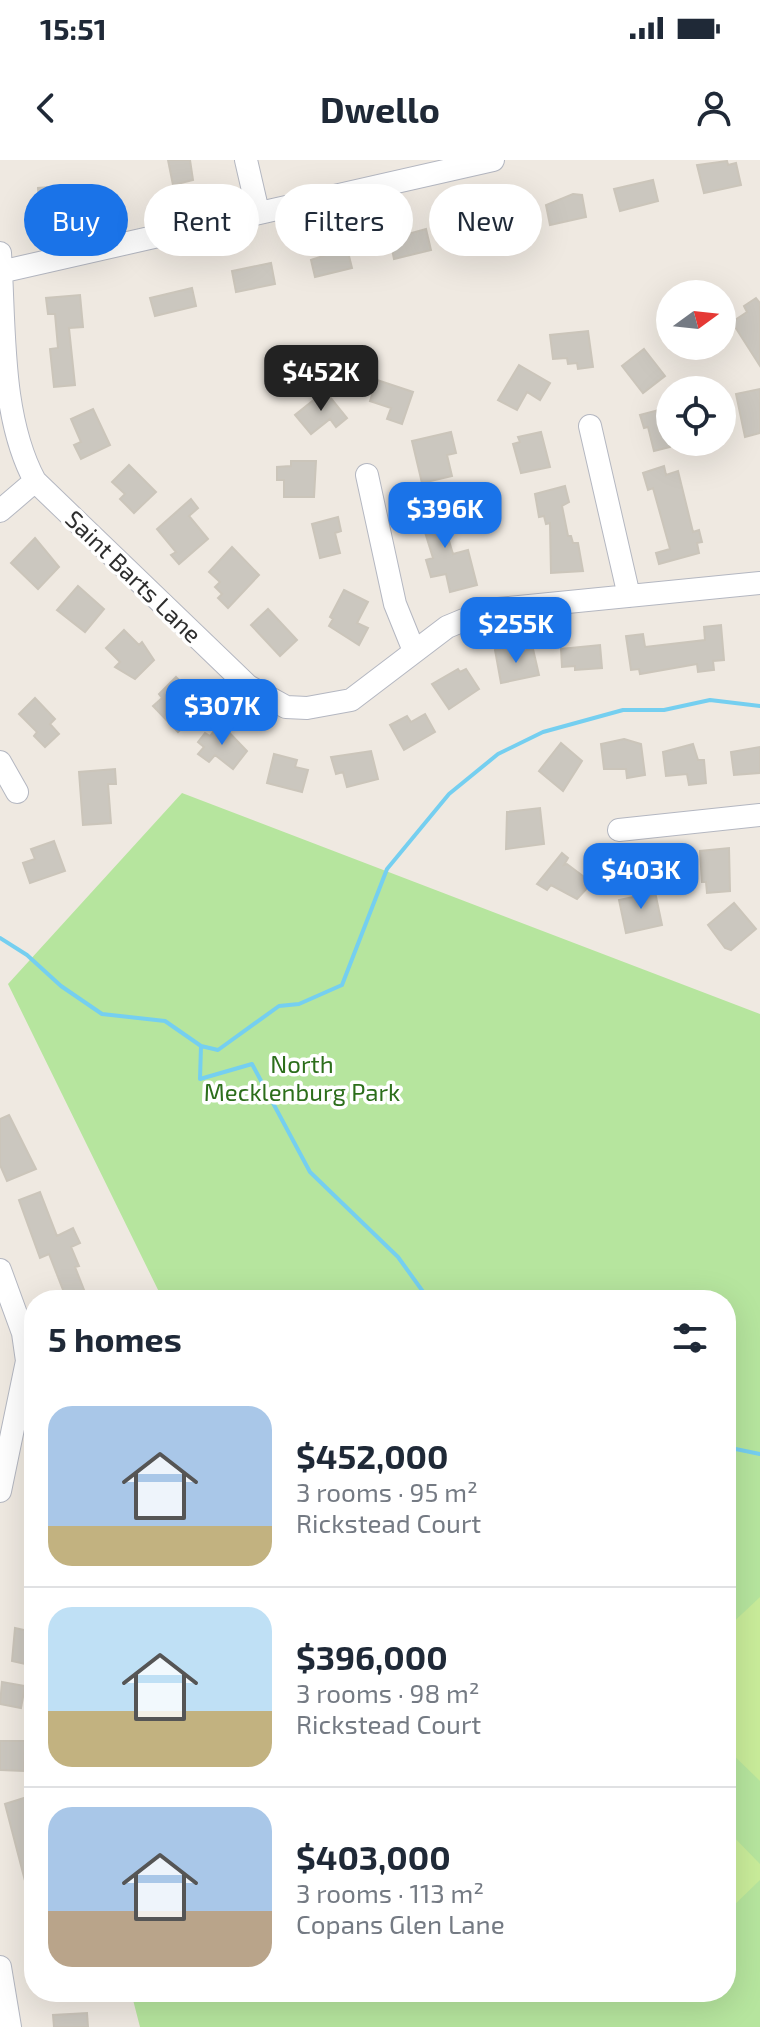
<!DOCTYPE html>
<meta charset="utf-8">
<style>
body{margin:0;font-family:"Exo 2",sans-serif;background:#f6f6f7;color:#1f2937;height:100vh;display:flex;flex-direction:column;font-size:30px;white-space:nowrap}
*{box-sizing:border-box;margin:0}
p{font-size:26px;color:#747a83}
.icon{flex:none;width:44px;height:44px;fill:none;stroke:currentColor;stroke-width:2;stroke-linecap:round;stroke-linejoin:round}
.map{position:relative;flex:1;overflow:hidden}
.side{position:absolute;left:24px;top:1130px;width:712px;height:712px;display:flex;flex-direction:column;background:#fff;border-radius:32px;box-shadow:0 8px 32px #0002}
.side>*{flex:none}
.guide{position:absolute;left:24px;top:24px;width:712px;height:72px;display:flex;gap:16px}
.needle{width:52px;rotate:75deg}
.fabs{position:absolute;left:656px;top:120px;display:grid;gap:16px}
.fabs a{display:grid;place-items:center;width:80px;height:80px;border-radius:50%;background:#fff;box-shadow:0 8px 32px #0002;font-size:40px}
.price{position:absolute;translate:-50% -68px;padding:0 18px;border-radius:16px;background:#1a73e8;color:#fff;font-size:26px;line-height:52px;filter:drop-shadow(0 2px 4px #0008)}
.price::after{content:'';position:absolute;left:50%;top:48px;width:24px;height:18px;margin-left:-12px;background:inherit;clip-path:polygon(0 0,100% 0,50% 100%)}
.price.current{background:#222;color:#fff}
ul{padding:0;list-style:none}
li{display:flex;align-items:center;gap:24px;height:200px;padding:0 24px}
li+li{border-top:2px solid #e0e1e3}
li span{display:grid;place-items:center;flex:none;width:224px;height:160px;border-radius:24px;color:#555}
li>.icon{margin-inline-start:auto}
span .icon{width:96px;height:96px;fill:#fffc;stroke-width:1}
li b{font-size:34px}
h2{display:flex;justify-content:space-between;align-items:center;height:96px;padding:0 24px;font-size:34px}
.chip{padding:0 28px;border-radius:36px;background:#fff;box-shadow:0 8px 32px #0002;font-size:28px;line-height:72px}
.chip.current{background:#1a73e8;color:#fff}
.status{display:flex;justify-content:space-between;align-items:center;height:56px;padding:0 40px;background:#fff;direction:ltr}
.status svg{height:22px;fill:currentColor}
header{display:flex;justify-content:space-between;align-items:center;height:104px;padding:0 24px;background:#fff;font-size:36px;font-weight:700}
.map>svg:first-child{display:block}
</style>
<div class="status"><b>15:51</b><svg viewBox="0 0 49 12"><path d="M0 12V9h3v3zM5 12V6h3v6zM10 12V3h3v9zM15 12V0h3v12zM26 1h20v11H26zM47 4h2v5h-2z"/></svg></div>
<header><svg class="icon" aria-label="back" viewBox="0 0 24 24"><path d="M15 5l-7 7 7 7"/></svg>Dwello<svg class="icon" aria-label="person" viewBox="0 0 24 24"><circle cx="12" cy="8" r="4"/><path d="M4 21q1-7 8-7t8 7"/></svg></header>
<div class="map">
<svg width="760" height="1867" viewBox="0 0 760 1867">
<rect width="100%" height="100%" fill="#efe9e1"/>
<path fill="#b6e59e" d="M182,633L760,854V1867H140L131,1832H726V1140H163L8,824Z"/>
<path fill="#c9ec9a" d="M760,1437V1621L726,1588V1469Z
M726,1669L760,1704V1720L726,1753Z"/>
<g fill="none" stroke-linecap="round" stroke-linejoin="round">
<path stroke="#75cff0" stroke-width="4" d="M0,778L27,795L61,826L102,854L165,861L201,886L218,890L279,846L299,844L342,825L387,709L449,634L498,594L543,572L623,550H664L710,540L760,546
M201,886L200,919L252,904L310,1012L398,1097L429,1140
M726,1287L760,1294"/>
</g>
<path fill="#cbc7bf" stroke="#cbc5ba" stroke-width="2" d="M168,0H190L193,20L173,25Z
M727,1L728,5L736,3L741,25L704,33L697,5Z
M653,20L658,41L620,51L614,29Z
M62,26L64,62L40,64L38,28Z
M573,34L582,35L586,57L550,65L546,45Z
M501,55L506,76L467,85L462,63Z
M426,69L431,90L394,99L390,79Z
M347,88L352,108L315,117L311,100Z
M271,103L275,124L236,132L232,111Z
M192,128L196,146L155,156L150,138Z
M80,135L83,167L69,168L75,225L54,227L50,189L58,188L55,154H48L46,138Z
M756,138L760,143V206L732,162L747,152L744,146Z
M588,171L593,207L578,209L577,203L568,204L567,198L553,199L550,175Z
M644,189L665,216L643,233L622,206Z
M519,205L550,223L540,240L527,232L517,250L498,240Z
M377,220L413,232L402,264L387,259L391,248L370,241Z
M760,229V273L745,277L736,234Z
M325,231L347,258L336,267L330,259L311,274L295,255Z
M670,247V287L654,291L648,267L644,268L640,255Z
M93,249L110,285L81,299L74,285L81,282L71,259Z
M451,272L456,293L447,295L452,316L422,323L412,281Z
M541,272L550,307L521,313L513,284L520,282L518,277Z
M291,301H316L314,337H284V320H277V307L291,306Z
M129,305L156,332L134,353L120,339L125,334L112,322Z
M664,306L666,315L678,311L693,372L699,370L702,382L697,383L699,393L659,404L656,393L670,389L653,328L648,330L643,313Z
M565,326L569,342L562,346L568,376H571L573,383H578L583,411L551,413L550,363L546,364L544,356L539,357L535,334Z
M191,339L198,348L189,356L208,379L179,404L171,395L176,392L157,369Z
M446,345L453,369L446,371L453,394L468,390L477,425L450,432L446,414L431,417L426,400L433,398L424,369L419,371L414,354Z
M338,357L341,371L335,373L340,393L320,398L312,364Z
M35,378L59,407L38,429L11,403Z
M232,387L259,415L228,448L218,438L222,434L215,427L220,422L209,412Z
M78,426L104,449L85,472L57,450Z
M344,430L368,442L357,463L368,468L359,485L329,466L333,459L330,457Z
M268,449L297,480L280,496L251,465Z
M721,465L724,500L713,501L714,510L698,512L697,504L640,514L639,509L631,510L626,476L643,474L645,487L705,480L704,467Z
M124,470L139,485L142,482L154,500L135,519L115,507L120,502L106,488Z
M600,485L602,508L575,510V506L562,507L561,489Z
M509,487L510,493L533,489L539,515L501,523L495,490Z
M458,509L460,512L466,509L479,529L449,549L432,524Z
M176,517L188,529L180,536L197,554L178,572L153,546L162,538L159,534Z
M35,538L55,559L50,564L59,574L45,587L34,576L37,572L19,554Z
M425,554L435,572L404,590L390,565L407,556L411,562Z
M220,563L247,591L233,609L215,595L209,602L198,594L204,587L198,582L205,573L210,576Z
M624,579L641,584L645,615L627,618L626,609H604L601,584Z
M561,583L582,601L563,631L539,611Z
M693,584L698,600H704L706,623L689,625L687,614L666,616L663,592Z
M760,587V613L734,615L731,592Z
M371,591L378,619L347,627L343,612L336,614L331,597Z
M274,594L297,600L295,607L308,610L302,632L267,623Z
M115,609L116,624H108L111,663L83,665L79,612Z
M540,648L544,684L506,689L507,652Z
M54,681L65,711L30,723L23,703L35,699L31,689Z
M729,688L730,731L707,733L706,722H702L700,691Z
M562,693L568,698L564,705L567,704L592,723L577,739L551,725L547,730L537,724Z
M654,727L662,765L626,773L619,740L643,735L642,729Z
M734,743L756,769L731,790L725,788L708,765Z
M9,955L36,1009L7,1021L0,1005V959Z
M40,1032L57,1076L73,1068L80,1083L71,1087L79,1106L75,1107L88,1140H67L49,1094L40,1098L19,1040Z
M15,1468L33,1472L34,1506L12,1501Z
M2,1522L25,1526L21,1548L0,1544Z
M0,1581H25L24,1611L0,1610Z
M27,1637L34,1660L29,1666L34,1686V1739L30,1740L5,1644Z
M87,1853L88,1867H54L53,1855Z"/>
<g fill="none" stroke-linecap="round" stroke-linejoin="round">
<g stroke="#b4b7c1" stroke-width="24">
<path id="minor" d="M246,0L258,52
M0,93C5,167 0,256 35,321L248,526L286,547L307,548L351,540L447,467L488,450L760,423
M0,112L493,0
M590,266L629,436
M367,315L395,444L414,491
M0,351L35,321
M0,602L17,632
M619,670L760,655
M0,1110L23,1173L27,1201L0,1331
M0,1807L10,1867"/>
</g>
<use href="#minor" stroke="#fff" stroke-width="22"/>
</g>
<g text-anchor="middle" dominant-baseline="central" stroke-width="7" stroke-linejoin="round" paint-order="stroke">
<g font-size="24" fill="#2e2e2e" stroke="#fff">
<text transform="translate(134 416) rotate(44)">Saint Barts Lane</text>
</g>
<g font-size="24" fill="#2c6e1b" stroke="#fff">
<text x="302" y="903">North<tspan x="302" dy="28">Mecklenburg Park</tspan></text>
</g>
</g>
</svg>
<div class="fabs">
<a><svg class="needle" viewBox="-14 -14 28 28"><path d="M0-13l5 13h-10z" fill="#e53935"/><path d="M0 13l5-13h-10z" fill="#747a83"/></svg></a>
<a><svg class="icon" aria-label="locate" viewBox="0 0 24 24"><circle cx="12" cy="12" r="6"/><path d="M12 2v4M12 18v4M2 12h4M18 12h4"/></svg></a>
</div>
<b class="price current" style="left:321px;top:253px">$452K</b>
<b class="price" style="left:445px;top:390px">$396K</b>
<b class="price" style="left:516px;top:505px">$255K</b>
<b class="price" style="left:222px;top:587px">$307K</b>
<b class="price" style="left:641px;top:751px">$403K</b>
<div class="guide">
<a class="chip current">Buy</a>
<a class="chip">Rent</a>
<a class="chip">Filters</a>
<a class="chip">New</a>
</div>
<section class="side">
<h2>5 homes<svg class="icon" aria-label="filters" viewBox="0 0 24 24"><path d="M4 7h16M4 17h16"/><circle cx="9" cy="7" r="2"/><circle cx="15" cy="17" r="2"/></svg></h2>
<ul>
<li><span style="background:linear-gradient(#a9c7e8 75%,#c2b280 0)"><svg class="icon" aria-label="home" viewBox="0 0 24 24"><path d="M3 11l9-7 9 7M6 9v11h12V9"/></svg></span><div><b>$452,000</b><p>3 rooms · 95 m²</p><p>Rickstead Court</p></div></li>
<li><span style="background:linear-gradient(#bfe0f5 65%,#c2b280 0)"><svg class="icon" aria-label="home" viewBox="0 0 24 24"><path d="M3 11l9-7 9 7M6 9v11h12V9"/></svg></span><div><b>$396,000</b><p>3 rooms · 98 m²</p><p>Rickstead Court</p></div></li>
<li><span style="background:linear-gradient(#a9c7e8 65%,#b9a48a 0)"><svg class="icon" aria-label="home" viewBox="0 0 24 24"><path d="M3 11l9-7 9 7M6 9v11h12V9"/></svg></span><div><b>$403,000</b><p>3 rooms · 113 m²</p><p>Copans Glen Lane</p></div></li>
</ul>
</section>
</div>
